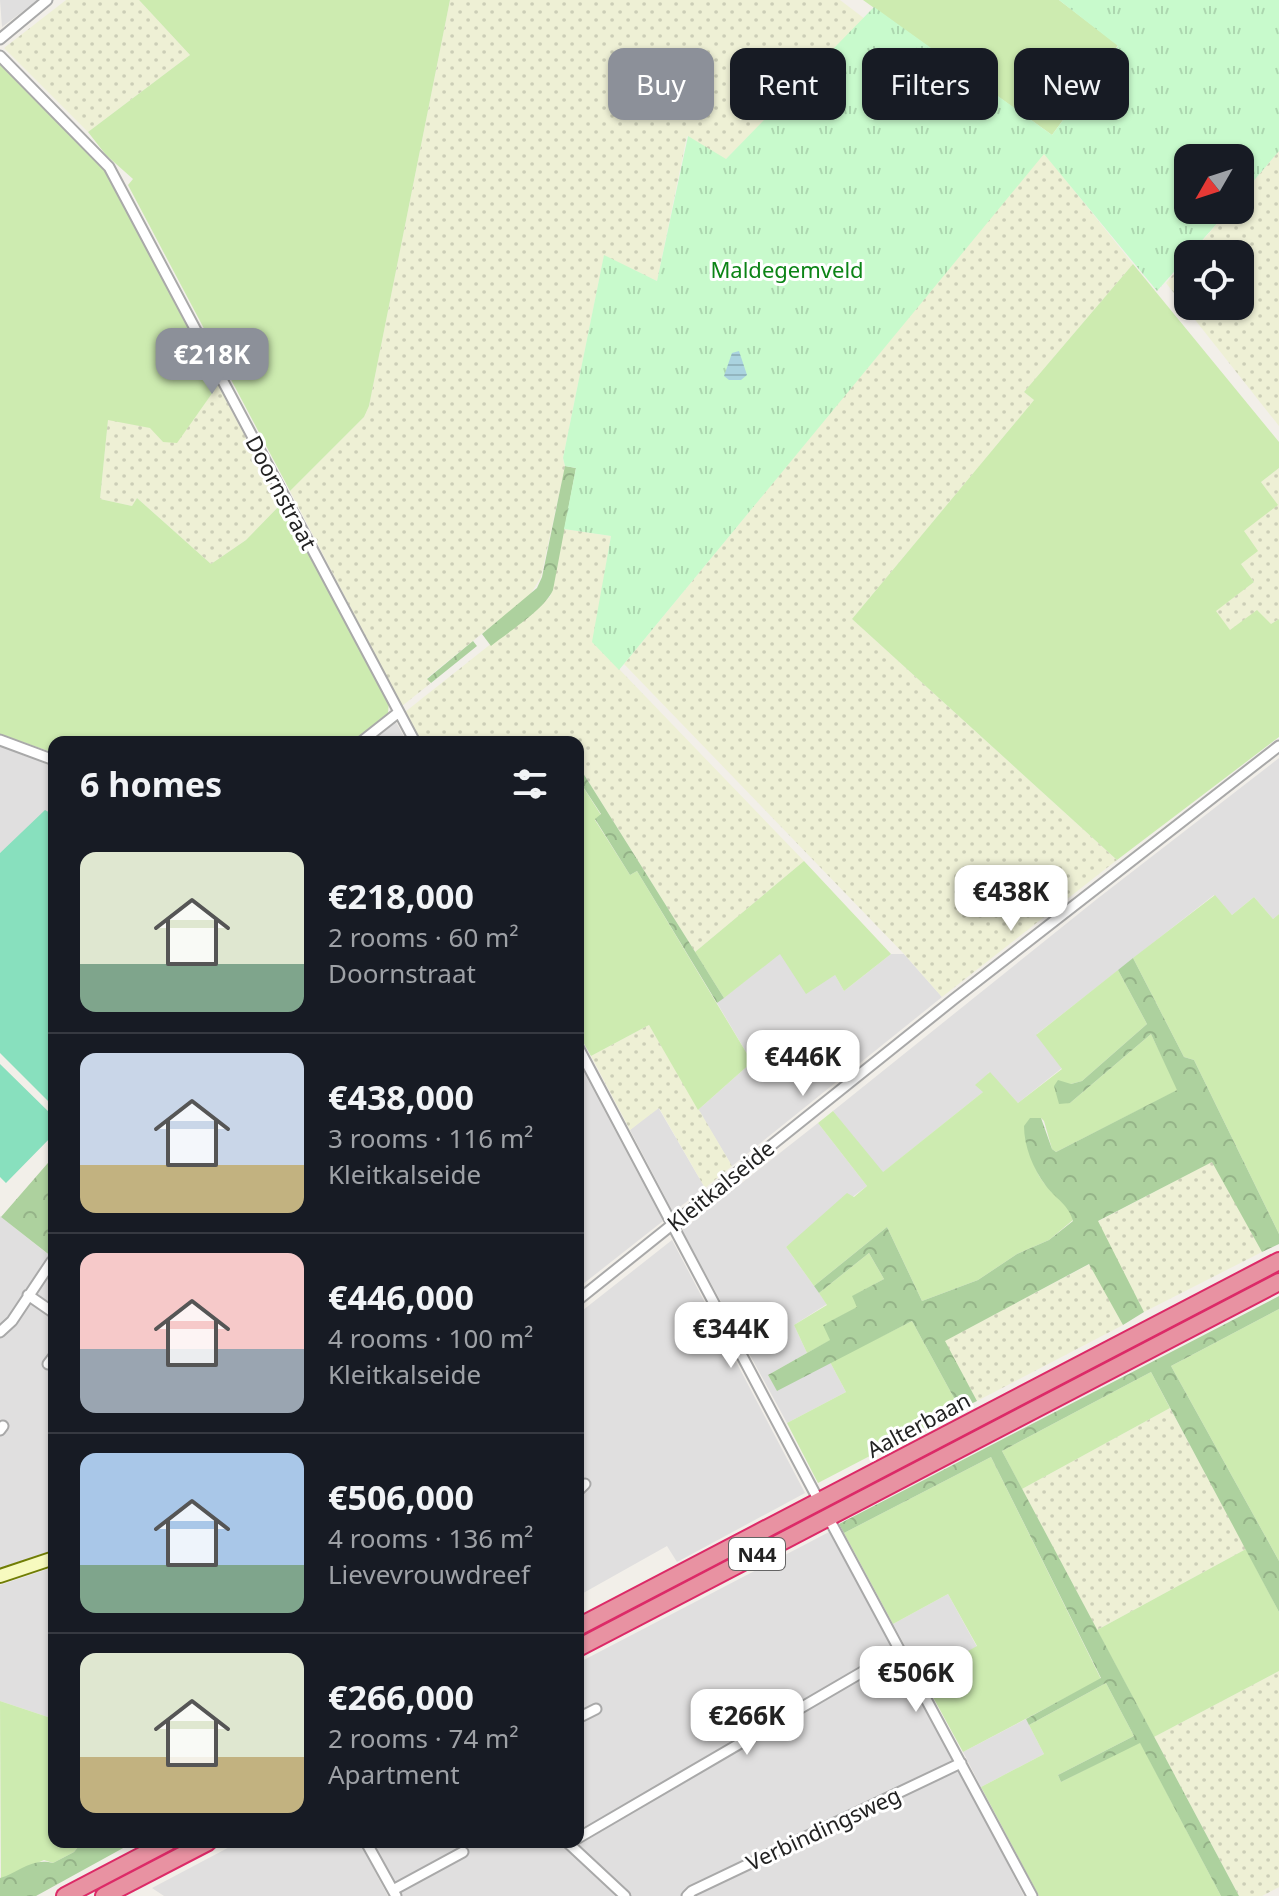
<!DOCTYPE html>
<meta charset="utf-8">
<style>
body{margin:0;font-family:"Noto Sans",sans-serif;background:#242831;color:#f1f3f6;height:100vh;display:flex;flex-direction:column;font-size:30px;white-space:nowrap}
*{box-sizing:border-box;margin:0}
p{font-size:26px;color:#9ea1a6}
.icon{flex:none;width:44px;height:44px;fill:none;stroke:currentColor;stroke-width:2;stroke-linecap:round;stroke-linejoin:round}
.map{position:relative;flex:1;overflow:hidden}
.drawer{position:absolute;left:48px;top:736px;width:536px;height:1112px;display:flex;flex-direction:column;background:#171b24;border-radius:16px;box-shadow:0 2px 6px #0004}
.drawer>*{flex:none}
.banner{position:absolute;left:608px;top:48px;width:550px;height:72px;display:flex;gap:16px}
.needle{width:52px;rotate:231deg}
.controls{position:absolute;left:1174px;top:144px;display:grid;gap:16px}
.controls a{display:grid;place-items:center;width:80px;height:80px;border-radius:16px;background:#171b24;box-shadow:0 2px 6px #0004;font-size:40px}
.price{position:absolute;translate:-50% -68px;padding:0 18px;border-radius:16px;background:#fff;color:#222;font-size:26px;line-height:52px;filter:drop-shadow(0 2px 4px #0008)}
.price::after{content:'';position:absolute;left:50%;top:48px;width:24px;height:18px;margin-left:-12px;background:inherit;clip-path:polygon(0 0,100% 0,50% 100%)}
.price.current{background:#8c9099;color:#fff}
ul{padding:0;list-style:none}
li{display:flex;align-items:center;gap:24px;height:200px;padding:0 32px}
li+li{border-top:2px solid #363941}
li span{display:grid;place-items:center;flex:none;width:224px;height:160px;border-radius:16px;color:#555}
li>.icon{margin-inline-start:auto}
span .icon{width:96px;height:96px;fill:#fffc;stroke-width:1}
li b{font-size:34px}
h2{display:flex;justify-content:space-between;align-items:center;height:96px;padding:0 32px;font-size:34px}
.tag{padding:0 28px;border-radius:16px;background:#171b24;box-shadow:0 2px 6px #0004;font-size:28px;line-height:72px}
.tag.current{background:#8c9099;color:#fff}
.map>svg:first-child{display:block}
</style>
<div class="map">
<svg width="1279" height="1896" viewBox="0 0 1279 1896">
<defs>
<pattern id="farmland-dots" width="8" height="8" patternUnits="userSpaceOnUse" patternTransform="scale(2)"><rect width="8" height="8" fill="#eef0d5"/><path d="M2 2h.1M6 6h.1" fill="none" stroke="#ccceb7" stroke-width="1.8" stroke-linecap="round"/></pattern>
<pattern id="forest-crowns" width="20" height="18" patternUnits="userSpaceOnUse" patternTransform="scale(2)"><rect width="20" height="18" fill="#add19e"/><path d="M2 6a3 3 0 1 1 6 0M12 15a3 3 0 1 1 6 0" fill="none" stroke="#95b388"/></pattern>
<pattern id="park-tufts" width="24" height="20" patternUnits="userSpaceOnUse" patternTransform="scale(2)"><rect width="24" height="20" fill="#c8facc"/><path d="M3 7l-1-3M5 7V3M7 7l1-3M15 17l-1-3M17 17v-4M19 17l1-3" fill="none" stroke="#acd6af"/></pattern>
<pattern id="water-rules" width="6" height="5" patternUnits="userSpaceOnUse" patternTransform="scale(2)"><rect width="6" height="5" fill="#aad3df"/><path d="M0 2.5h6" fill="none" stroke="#92b5bf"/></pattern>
</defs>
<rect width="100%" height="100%" fill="#f2efe9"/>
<path fill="#e0dfdf" d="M0,0H38L2,27Z
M396,722L407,742H371Z
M0,745L54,764V815L45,811L0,853Z
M1279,758V914L1273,919L1254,897L1232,915L1214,895L1037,1034L1062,1068L1018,1103L989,1072L983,1092L882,1173L833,1111L1097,899Z
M780,953L835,975L844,991L891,954H904L942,997L732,1166L698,1110L752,1062L717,1003Z
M578,1061L663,1221L578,1288Z
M658,1107L705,1188L673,1212L630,1130Z
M818,1123L867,1186L786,1247L827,1304L794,1325L807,1353L768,1375L777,1390L830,1362L846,1392L787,1423L682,1230Z
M0,1216L54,1259V1550L0,1568Z
M672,1240L805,1493L677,1562L667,1546L578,1596V1314Z
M829,1532L944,1741L1024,1896H402L372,1842H578V1663Z
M54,1567V1719L0,1701V1585Z
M948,1594L977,1647L922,1677L893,1624Z
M1026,1719L1044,1754L981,1787L963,1752Z
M239,1842H359L388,1896H164L152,1888Z"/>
<path fill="url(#farmland-dots)" d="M66,0H139L190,55L88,132L4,48Z
M450,0H840L865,19L725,160L687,136L657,281L604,256L563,458L565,467L541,577L530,595L427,678L431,683L402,706L290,491L364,417L369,406Z
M1279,151V426L1166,283L1188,257V306H1240V254H1191L1229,210H1240V197Z
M1044,153L1133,264L1024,392L1034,400L852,619L1117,860L942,997L904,954L624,664Z
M218,385L281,504L246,540L211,564L137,498L132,506L100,499L108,419L151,428L163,442H177Z
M1279,468V619L1271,624L1230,630L1215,611L1254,582L1241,564L1243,531L1277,505L1261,482Z
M564,529L611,536L593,642L804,861L695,952L578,765V742H421L405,712L550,597Z
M649,1025L732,1166L705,1188L659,1108L630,1130L591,1056Z
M1213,1161L1262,1252L1144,1312L1097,1222Z
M1090,1264L1123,1325L977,1401L944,1341Z
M1170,1408L1246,1549L1097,1630L1022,1489Z
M1279,1671V1887L1262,1896H1239L1154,1737Z"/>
<path fill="#cdebb0" d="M139,0H450L369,406L364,417L290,491L128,185L133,179L106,155L88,132L190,55Z
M863,0H1059L1118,45L1052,135Z
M0,65L105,171L218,385L177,443L163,442L150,428L108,420L100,499L132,506L137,498L211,564L246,540L281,504L389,702L388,713L352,742H54V753L0,734Z
M1133,264L1279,442V468L1261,482L1278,505L1244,531L1258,551L1241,564L1254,582L1216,611L1230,630L1257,610L1271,624L1279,619V737L1117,860L852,619L1034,400L1024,392Z
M578,779L601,815L595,820L630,875L637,871L752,1062L698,1110L649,1025L591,1056L578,1033Z
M804,861L891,954L844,991L835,975L806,994L780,954L724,998L695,952Z
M1215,895L1232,915L1254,897L1273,919L1279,914V1234L1194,1060L1184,1057L1133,958Z
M1118,970L1147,1024L1082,1081L1071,1084L1070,1103L1151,1034L1178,1090L1056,1152L1052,1149L1044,1121L1041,1118H1030C1029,1147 1029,1168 1050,1190C1060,1200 1070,1207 1073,1220L1049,1240L1017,1254L978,1280L922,1301L887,1227L814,1286L786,1247L847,1193L854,1197L867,1186L818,1123L833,1111L883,1172L983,1092L975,1085L990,1072L1018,1103L1062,1069L1036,1035Z
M869,1253L884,1279L853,1296L858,1307L824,1325L831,1340L807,1353L794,1325L827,1305L819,1293Z
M1279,1309V1561L1171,1366Z
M912,1321L960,1409L818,1483L787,1423L846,1392L830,1362Z
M1151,1372L1170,1408L1022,1489L1002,1451Z
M991,1457L1101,1679L963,1752L922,1677L977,1646L948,1594L893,1624L844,1533Z
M1246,1549L1279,1612V1671L1154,1737L1097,1630Z
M1106,1683L1134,1736L1058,1775L1061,1782L1140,1742L1221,1896H1039L981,1787L1044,1754L1029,1725Z
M0,1701L54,1719V1842H82L74,1852L53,1863L44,1860L1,1879Z"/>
<path fill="url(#forest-crowns)" d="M565,466L576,468L553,590C544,610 508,632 491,646L482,634L537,588L542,577Z
M473,641L477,646L431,683L427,679Z
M578,765L724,998L717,1003L637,871L630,875L595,819L601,814L578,779Z
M1133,958L1184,1057L1194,1060L1279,1234V1244L1262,1252L1212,1162L1098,1221L1144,1312L1123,1325L1089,1264L945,1341L977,1401L960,1409L912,1321L777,1391L768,1375L830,1340L823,1325L857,1307L852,1296L884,1279L869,1253L819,1293L814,1286L887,1227L922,1301L978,1280L1017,1254L1049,1240L1073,1221C1069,1205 1055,1198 1046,1186C1033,1169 1024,1146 1024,1126L1030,1118H1041L1052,1149L1056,1152L1177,1090L1151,1034L1070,1103L1059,1104L1054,1086L1058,1080L1071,1084L1082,1081L1147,1024L1118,970Z
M54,1156V1255L52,1257L1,1217Z
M1279,1296V1309L1171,1366L1279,1561V1612L1151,1372L1002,1451L1239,1896H1221L1140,1743L1061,1782L1058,1775L1134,1736L1106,1683L1029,1725L1026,1719L1101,1678L991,1457L844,1533L839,1524Z
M82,1842H123L125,1847L36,1896H0V1878C18,1873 32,1857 53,1863L74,1852Z"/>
<path fill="url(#park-tufts)" d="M1059,0H1279V151L1240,197V158H1188V210H1229L1157,291L1044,154L619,670L592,642L611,536L564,529L576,468L565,466L563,458L604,255L657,281L688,136L726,159L874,7L1052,135L1118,46Z"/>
<path fill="#88e0be" d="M45,810L54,815V1107L0,1053V853Z
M0,1064L54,1117V1134L6,1183L0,1177Z"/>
<path fill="url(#water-rules)" d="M739,351L747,375L741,380H729L724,376L732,353Z"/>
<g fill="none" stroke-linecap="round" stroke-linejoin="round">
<g stroke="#a9a9a9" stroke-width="13">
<path id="street" d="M0,39L47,0
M0,56L109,167L415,742
M0,740L54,760
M361,742L399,712
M578,1047L819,1501
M28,1295L54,1313
M578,1300L954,999L1279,746
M0,1332L12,1321L52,1261
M48,1364L54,1356
M0,1430L3,1426
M578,1491L585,1484
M828,1517L1032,1896
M578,1718L596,1709
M578,1838L900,1650
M366,1842L396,1896
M567,1842L625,1896
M393,1890L463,1852
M687,1896L692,1891L961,1763"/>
</g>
<g stroke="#707d05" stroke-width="16">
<path id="secondary" d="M0,1576L54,1558"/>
</g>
<g stroke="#dc2a67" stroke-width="20">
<path id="highway" d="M578,1627L1279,1261
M578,1648L1279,1282
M65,1896L168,1842
M104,1896L208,1842"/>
</g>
<use href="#street" stroke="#fff" stroke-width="9"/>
<use href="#secondary" stroke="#f7fabf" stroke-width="12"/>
<use href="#highway" stroke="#e892a2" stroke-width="16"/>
</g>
<g text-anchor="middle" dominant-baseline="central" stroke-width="6" stroke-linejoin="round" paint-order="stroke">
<rect fill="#fff" stroke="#646464" stroke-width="2" x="729" y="1538" width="56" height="32" rx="6"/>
<g font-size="20" font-weight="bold" fill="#222">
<text x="757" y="1554">N44</text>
</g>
<g font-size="22" fill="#0c8416" stroke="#fff">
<text x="787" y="269">Maldegemveld</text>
</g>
<g font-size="22" fill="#222" stroke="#fff">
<text transform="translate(282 492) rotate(62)">Doornstraat</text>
<text transform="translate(720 1185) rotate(-39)">Kleitkalseide</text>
<text transform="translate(918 1424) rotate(-28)">Aalterbaan</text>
<text transform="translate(823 1828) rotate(-25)">Verbindingsweg</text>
</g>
</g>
</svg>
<div class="controls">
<a><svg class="needle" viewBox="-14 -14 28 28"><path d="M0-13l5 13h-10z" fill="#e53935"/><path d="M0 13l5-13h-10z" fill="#9ea1a6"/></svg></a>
<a><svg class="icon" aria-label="locate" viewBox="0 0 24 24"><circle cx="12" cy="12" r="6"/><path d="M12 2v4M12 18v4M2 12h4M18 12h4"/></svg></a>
</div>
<b class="price current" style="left:212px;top:396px">€218K</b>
<b class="price" style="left:1011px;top:933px">€438K</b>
<b class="price" style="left:803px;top:1098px">€446K</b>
<b class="price" style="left:731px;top:1370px">€344K</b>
<b class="price" style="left:916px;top:1714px">€506K</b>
<b class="price" style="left:747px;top:1757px">€266K</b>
<div class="banner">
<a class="tag current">Buy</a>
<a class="tag">Rent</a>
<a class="tag">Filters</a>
<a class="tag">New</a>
</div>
<section class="drawer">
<h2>6 homes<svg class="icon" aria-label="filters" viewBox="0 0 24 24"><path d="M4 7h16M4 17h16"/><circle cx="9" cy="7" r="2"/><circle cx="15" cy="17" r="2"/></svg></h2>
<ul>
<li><span style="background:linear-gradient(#dfe7d0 70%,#7fa58c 0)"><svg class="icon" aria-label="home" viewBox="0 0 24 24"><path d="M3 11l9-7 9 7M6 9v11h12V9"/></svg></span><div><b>€218,000</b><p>2 rooms · 60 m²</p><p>Doornstraat</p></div></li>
<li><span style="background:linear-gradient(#c9d6e8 70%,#c2b280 0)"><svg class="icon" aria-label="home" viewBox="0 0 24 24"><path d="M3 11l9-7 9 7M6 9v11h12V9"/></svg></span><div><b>€438,000</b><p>3 rooms · 116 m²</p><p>Kleitkalseide</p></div></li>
<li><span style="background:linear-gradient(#f6c9c9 60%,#9aa5b1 0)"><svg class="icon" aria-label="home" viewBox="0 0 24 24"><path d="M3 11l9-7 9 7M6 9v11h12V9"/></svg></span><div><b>€446,000</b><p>4 rooms · 100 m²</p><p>Kleitkalseide</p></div></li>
<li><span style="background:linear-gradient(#a9c7e8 70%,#7fa58c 0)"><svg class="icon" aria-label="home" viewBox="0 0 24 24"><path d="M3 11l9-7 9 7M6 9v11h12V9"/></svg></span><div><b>€506,000</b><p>4 rooms · 136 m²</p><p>Lievevrouwdreef</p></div></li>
<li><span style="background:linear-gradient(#dfe7d0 65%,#c2b280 0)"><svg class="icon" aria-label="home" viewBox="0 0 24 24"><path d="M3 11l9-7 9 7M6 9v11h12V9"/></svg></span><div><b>€266,000</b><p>2 rooms · 74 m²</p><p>Apartment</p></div></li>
</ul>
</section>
</div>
